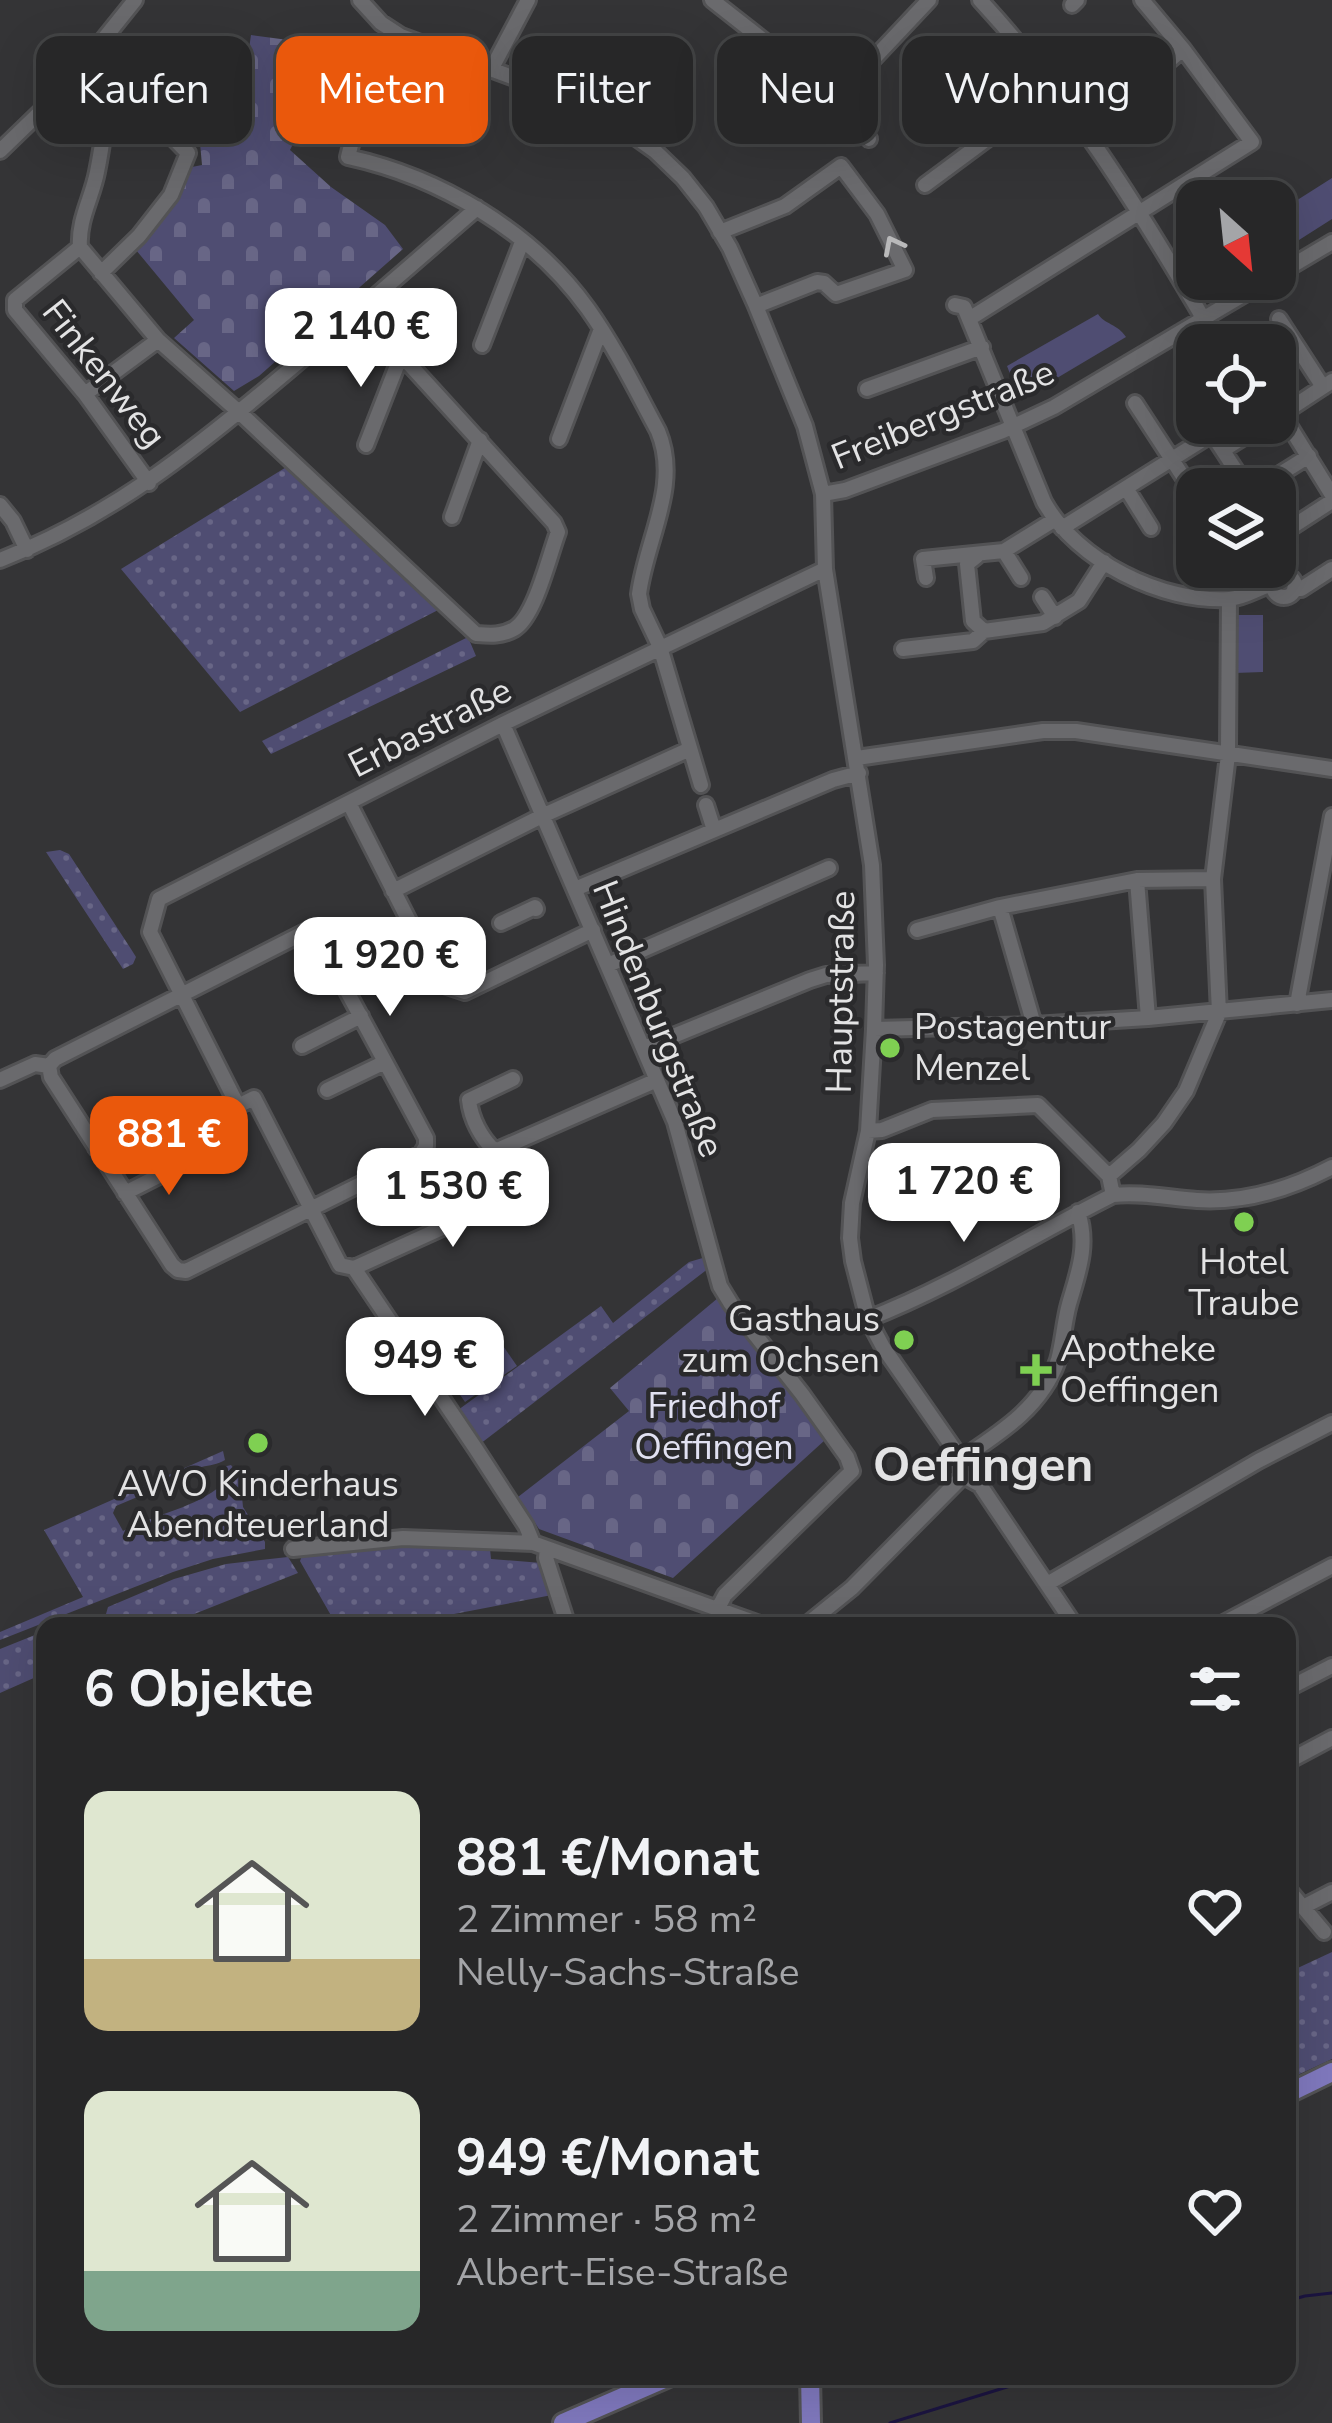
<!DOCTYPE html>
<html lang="de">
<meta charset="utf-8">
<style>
body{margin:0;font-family:"Nunito Sans",sans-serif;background:#333334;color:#f1f3f6;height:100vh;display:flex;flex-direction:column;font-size:45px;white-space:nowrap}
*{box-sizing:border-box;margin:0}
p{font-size:39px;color:#a4a5a8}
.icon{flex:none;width:66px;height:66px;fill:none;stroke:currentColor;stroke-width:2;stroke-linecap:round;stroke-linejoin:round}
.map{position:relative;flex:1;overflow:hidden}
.details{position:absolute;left:36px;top:1617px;width:1260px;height:768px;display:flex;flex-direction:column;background:#272728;border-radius:24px;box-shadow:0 12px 48px #0002,0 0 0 3px #434445}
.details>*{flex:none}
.guide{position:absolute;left:36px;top:36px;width:1260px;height:108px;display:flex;gap:24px}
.needle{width:78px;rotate:153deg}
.buttons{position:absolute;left:1176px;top:180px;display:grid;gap:24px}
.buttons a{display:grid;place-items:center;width:120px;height:120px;border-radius:24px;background:#272728;box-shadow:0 12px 48px #0002,0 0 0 3px #434445;font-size:60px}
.price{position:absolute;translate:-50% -102px;padding:0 27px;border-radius:24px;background:#fff;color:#222;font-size:39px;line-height:78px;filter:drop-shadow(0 3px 6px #0008)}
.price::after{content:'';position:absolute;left:50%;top:72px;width:36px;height:27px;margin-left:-18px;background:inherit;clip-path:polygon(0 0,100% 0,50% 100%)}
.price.selected{background:#ea580c;color:#fff}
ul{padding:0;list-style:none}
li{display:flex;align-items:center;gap:36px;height:300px;padding:0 48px}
li span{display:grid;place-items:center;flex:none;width:336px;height:240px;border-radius:24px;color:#555}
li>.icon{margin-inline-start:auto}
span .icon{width:144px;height:144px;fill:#fffc;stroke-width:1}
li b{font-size:51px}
h2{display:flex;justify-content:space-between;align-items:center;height:144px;padding:0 48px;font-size:51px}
.pill{padding:0 42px;border-radius:24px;background:#272728;box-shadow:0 12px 48px #0002,0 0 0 3px #434445;font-size:42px;line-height:108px}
.pill.selected{background:#ea580c;color:#fff}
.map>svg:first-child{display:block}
</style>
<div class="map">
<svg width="1332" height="2423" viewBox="0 0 1332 2423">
<defs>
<pattern id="grass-dots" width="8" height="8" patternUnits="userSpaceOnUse" patternTransform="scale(3)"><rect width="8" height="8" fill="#4f4d72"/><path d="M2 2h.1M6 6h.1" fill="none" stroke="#686686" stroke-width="1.8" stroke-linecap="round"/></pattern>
<pattern id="cemetery-stones" width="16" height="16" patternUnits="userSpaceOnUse" patternTransform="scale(3)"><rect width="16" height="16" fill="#4f4d72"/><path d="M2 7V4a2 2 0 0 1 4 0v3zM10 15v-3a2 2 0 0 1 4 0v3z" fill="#686686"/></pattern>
</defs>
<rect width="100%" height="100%" fill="#343436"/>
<path fill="url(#grass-dots)" d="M288,466L442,608L240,712L121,569Z
M468,637L476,656L271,754L262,741Z
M60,850L69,854L131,949L136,957L133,964L123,969L46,852Z
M706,1257L709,1268L480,1444L458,1410L601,1306L613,1323L689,1262Z
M223,1451L225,1460C210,1469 193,1463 180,1479L116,1506L113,1513L123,1531C157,1513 199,1508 227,1480L223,1467L231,1465L240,1477L243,1507L265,1542V1549L213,1559L173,1572L0,1640V1632L83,1597L44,1530Z
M432,1544L490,1549L491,1559L542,1563L552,1595L454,1614L456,1626H337L300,1561L302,1556Z
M288,1557L298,1573L164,1626H114L106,1614L108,1607L174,1579L226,1564Z
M45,1631V1673L0,1693V1649Z
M1332,1952V2059L1287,2080V1973Z"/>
<path fill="url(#cemetery-stones)" d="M251,35L334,46L325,112L306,118L290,150L331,187L385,225L403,249L259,376L234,391L174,338L194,320L136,250L180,196L192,167L202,165L200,143L222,142L211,42L249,49Z
M718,1298L796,1395L825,1440L673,1578L539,1529L518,1497L629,1411L610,1388Z"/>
<path fill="#4f4d72" d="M1332,178V219L1299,240L1280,211Z
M1098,314C1104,324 1118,324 1126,337L1020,400L1007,366Z
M1235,615H1263V672L1235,673Z
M499,1340L517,1366L465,1402L447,1376Z"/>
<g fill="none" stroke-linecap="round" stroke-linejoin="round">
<path stroke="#1b1440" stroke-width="3" d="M1287,2301L1305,2296L1332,2293
M890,2423L1043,2376"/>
<g stroke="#535355" stroke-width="20">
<path id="minor" d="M360,0L381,23L401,36L531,84L624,129L655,151L683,178L706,207L730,248L756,306L805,426L823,494L825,569L872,865L876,965L874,1029L868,1131L852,1203L850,1238L853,1261L868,1319L883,1347L961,1459L962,1475L958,1481L852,1588L805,1626
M712,0L837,98L869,139
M980,0C1068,95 1138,207 1203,318
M1072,5L1077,0
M98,48C112,81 104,137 97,172C92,198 78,220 80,247L158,340L239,412L476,634C490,635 502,636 514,629C535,617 549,556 558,532L554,523L360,310
M375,49L348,157C440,177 532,231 588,309C615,347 636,390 658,431C681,485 646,539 639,594L642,609L660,647L701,785
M492,68L528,0
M848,86L929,0
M1135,90L1183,49
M0,151L62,91L135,0
M925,185L1053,90
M720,232L785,206L841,166L877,214L905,270L836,294L824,283L817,282L756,306
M80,247L15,300V310L85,394L149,483
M101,273L139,236L171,195L188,153L134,98
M1275,276L1332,242
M955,305L964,307L1044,502C1077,561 1162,603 1229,599C1245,598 1258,588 1273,584
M969,319L1252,142L1183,49L1142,0
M1279,319L1323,387
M482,345L522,242
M867,389L982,347
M85,394L158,340
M1135,403L1197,498
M1282,414L1332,381
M1275,418L1282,414L1332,495
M559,439L601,329
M366,445L402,353
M1223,450L1266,423
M1126,488L1151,528
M1256,489L1309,456
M823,494L845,490L1003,431L1054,407L1270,279
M0,505L13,521L27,550
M452,517L480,440
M1062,528L1212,434L1248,489
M1275,538L1332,501
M1275,542L1286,563L1287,576
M1004,551L1021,578
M977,556L967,564L973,621L984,631
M0,560C113,516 198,447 289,370C352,317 415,262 477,208
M1273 586a11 11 0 1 1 22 0a11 11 0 1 1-22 0Z
M926,578L923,559L1004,551L1054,520
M1294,589H1301L1332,569
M1042,597L1055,617
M903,649L973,641L984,631L1043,623L1079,601L1104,562
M503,724L675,1122L720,1286L731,1304L802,1394L847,1457L852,1471L725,1595L718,1608
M1228,748L1229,599
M857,758L1043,731H1076L1332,769
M349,803L441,984L465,992L593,930
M706,805L714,830
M1137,880L1148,1018
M575,889L833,780L859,773
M393,891L542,816L690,749
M1000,907L1034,1025
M501,923L535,907L536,909
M313,928L426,1138V1146L421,1154L186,1271L178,1270L172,1265L51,1077L49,1066L55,1059Z
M917,930L1000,907L1137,880L1213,879
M608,965L829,868
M1297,1004L1332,816
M874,1029L1034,1025L1148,1018L1332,1000
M302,1046L361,1016
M644,1048L810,980L826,975L876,973
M513,1079L469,1100C471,1119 481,1138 495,1151L657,1080
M0,1080L35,1064L49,1066
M327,1090L385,1062
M868,1131L882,1130L932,1110L1038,1105L1109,1176
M96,1148L160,1115
M125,1193L190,1160
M1113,1195L1109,1176L1139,1150L1164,1123L1186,1091L1219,1013L1213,879L1228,755
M354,1268L532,1187
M868,1319C953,1286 1031,1236 1113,1195C1141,1192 1168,1198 1197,1200C1244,1203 1290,1189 1332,1167
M961,1459C1000,1433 1042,1407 1058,1360C1063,1342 1064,1322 1069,1304C1078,1273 1089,1245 1078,1212
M962,1475L980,1485L1075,1626
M533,1543L526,1526L476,1449L354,1268L340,1265L254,1098L238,1106L150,932L159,899L503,724L825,569
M547,1548L546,1558L568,1626
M293,1549L403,1538L533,1543L765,1626
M1047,1584L1258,1461L1332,1423
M1218,1626L1332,1566
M1287,1689L1332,1666
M1287,1762L1332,1738
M1287,1888L1324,1932
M1303,1907L1332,1892"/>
</g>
<g stroke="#535355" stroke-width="24">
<path id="major" d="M1287,2094L1332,2072
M810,2376L811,2423
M563,2423L671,2376"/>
</g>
<use href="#minor" stroke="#6a6a6d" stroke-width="14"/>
<use href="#major" stroke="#7f78bd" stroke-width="18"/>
</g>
<defs><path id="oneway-chevron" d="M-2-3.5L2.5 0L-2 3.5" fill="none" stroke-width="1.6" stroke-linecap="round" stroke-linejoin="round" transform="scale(3)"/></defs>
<use stroke="#b9b9ba" href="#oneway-chevron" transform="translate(893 245) rotate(-117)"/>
<g fill="#7fd052" stroke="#2a2a2c" stroke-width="4.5">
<circle cx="890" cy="1048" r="12"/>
<circle cx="1244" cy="1222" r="12"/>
<circle cx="904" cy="1340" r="12"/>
<path d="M1030 1352h12v12h12v12h-12v12h-12v-12h-12v-12h12z"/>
<circle cx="258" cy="1443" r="12"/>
</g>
<g text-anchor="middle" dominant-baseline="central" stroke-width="9" stroke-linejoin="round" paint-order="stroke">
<g font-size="36" fill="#e3e3e4" stroke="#2a2a2c">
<text transform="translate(104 374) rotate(52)">Finkenweg</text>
<text transform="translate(943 415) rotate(-22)">Freibergstraße</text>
<text transform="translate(430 728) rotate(-27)">Erbastraße</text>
<text transform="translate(841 992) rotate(-89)">Hauptstraße</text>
<text transform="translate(658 1019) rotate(68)">Hindenburgstraße</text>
</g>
<g font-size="36" fill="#e3e3e4" stroke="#2a2a2c" text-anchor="start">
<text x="914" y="1027">Postagentur<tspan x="914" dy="41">Menzel</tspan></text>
<text x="1244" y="1262" text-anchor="middle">Hotel<tspan x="1244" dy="41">Traube</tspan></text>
<text x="880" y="1319" text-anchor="end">Gasthaus<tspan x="880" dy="41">zum Ochsen</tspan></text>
<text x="1060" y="1349">Apotheke<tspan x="1060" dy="41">Oeffingen</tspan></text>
<text x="258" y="1484" text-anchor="middle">AWO Kinderhaus<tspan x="258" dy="41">Abendteuerland</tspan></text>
</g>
<g font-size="36" fill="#e1e1f1" stroke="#2a2a2c">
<text x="714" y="1406">Friedhof<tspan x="714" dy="41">Oeffingen</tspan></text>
</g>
<g font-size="48" font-weight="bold" fill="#e3e3e4" stroke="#2a2a2c">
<text x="983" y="1465">Oeffingen</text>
</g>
</g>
</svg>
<div class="buttons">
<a><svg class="needle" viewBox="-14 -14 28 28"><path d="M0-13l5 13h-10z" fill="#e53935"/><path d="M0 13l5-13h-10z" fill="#a4a5a8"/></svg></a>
<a><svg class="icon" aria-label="locate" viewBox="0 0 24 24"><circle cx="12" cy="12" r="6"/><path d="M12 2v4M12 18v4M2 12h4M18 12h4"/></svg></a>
<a><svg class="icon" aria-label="layers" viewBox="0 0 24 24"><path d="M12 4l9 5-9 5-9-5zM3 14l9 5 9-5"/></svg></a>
</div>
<b class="price" style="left:361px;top:390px">2 140 €</b>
<b class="price" style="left:390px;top:1019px">1 920 €</b>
<b class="price selected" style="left:169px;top:1198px">881 €</b>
<b class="price" style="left:964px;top:1245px">1 720 €</b>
<b class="price" style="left:453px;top:1250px">1 530 €</b>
<b class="price" style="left:425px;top:1419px">949 €</b>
<div class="guide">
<a class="pill">Kaufen</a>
<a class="pill selected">Mieten</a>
<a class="pill">Filter</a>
<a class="pill">Neu</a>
<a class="pill">Wohnung</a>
</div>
<section class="details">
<h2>6 Objekte<svg class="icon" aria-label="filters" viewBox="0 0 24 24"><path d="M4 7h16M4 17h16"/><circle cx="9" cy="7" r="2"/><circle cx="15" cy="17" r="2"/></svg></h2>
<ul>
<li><span style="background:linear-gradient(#dfe7d0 70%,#c2b280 0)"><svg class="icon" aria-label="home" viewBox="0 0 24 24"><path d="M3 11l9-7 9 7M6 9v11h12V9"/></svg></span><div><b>881 €/Monat</b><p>2 Zimmer · 58 m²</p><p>Nelly-Sachs-Straße</p></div><svg class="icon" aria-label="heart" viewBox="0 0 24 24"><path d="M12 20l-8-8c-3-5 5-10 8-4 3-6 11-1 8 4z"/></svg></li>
<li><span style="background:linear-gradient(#dfe7d0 75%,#7fa58c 0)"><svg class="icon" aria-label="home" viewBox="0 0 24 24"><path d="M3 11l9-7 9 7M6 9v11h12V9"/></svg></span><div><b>949 €/Monat</b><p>2 Zimmer · 58 m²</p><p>Albert-Eise-Straße</p></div><svg class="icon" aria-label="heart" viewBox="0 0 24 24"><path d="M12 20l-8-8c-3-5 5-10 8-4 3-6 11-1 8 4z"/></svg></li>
</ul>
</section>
</div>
